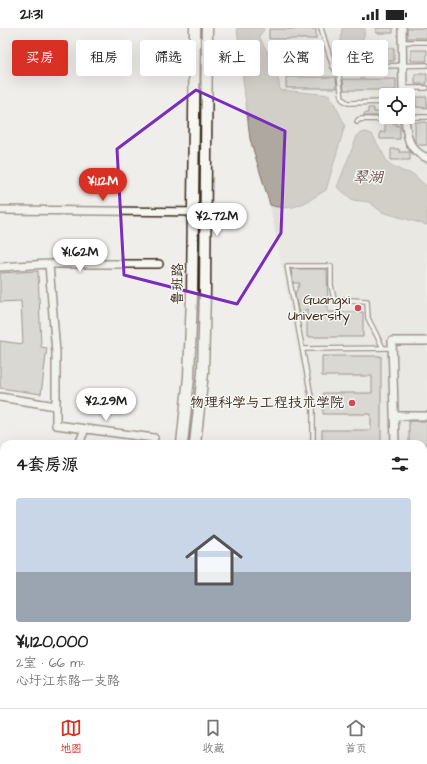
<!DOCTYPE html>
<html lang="zh">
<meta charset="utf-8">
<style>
body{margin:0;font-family:"Architects Daughter","LXGW WenKai TC",sans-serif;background:#f2f2f2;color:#222;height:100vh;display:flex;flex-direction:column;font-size:15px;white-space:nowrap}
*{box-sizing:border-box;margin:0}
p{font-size:13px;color:#767676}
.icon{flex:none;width:22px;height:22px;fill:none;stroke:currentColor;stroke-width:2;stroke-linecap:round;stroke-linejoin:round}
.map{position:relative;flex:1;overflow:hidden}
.drawer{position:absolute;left:0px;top:412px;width:427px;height:268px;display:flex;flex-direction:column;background:#fff;border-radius:12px 12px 0 0;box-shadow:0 4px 16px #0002}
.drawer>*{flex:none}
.banner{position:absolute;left:12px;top:12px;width:403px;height:36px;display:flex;gap:8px}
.controls{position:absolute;left:379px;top:60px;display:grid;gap:8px}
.controls a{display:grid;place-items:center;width:36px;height:36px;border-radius:4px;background:#fff;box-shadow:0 4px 16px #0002;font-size:20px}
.price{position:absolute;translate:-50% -34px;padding:0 9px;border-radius:14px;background:#fff;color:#222;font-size:13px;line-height:26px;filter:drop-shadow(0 1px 2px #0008)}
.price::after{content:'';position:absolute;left:50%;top:24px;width:12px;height:9px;margin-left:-6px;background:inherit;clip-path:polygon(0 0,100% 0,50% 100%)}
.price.selected{background:#d93025;color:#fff}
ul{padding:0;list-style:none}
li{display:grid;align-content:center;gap:8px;height:212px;padding:0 16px}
li span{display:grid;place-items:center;height:124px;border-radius:4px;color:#555}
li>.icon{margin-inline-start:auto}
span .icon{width:72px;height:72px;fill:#fffc;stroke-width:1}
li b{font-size:17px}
h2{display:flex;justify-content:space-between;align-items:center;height:48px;padding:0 16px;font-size:17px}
.pill{padding:0 14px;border-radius:4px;background:#fff;box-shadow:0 4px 16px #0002;font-size:14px;line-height:36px}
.pill.selected{background:#d93025;color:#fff}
.status{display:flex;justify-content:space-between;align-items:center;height:28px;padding:0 20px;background:#fff;direction:ltr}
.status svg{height:11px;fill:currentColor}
.dock{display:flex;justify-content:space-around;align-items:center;height:56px;border-top:1px solid #e0e0e0;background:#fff;font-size:11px;color:#767676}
.dock a{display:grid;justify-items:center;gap:2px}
.dock .selected{color:#d93025}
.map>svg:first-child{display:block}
</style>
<div class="status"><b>21:31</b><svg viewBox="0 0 49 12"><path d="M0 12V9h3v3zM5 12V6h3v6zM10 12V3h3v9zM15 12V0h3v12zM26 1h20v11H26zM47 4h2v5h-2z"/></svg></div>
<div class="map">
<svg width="427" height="680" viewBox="0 0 427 680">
<rect width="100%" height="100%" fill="#efeeea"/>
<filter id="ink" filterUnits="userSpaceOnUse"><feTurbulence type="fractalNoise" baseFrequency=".025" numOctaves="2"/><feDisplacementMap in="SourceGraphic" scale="8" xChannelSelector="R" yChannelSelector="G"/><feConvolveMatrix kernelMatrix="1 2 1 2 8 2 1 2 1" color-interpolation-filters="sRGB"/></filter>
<g filter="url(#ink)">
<path fill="#e2dfdb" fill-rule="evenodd" d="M237,0H427V629H423V416H308L309,382L270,177L250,111ZM386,67H408V89H386Z"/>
<path fill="#afa8a1" stroke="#81766d" d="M237,0H263L264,2L259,8C267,23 279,45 280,62L330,67L345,97L326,162C306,174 294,185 270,177L250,111Z
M342,0H365L364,8L355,27L345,25L340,22Z
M366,104L372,106L388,135L402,143L413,146L427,159V197L382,184L369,174L353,172L337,159L358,106Z"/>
<path fill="#c2bdb7" stroke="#3b2a1e" d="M376,0H393V5H376Z
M407,0H427V10H407Z
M269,1H316V11H269Z
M387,20H394V33H378V25H380V21H387Z
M411,22H427V33H411Z
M296,27H314V36H296Z
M415,46H427V56H415Z
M286,49H336L337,60H286Z
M343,51H396V62H344Z
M416,69H427V80L416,79Z
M368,80H374V84H386V88H364V85H368Z
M415,94H427V117H417L415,114Z
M385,95H396V98L400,97V111H380V104H385Z
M391,121H399V124H410V132H391Z
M291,241H327L328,284H363V309H307V281L299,286L295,266L300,255H293Z
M38,243L41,319L47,320L41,366L0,360V313L23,316L21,273L0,274V245Z
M322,328H381V416H322V402H371V386H323V365H372V348H322Z
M409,393H427V416H409Z"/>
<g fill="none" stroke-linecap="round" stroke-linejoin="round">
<g stroke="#3b2a1e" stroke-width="6">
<path id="lane" d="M321,0L333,39L339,47L342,71L348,75L386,74
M403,14H427
M333,39L427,37
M403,60H427
M408,89H427
M357,94L358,92L362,91L405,92
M302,321L393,320
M313,416V379L287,238H331V257L334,271L367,273L368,290L383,320"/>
</g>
<g stroke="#3b2a1e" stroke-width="10">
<path id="street" d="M402,0L403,67
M405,89C407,108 407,121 427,130
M0,182L206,184
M49,236L56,325V397L154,410
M0,239L49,236H159
M0,369L56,378
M395,388H427
M79,416L85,401
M395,416L392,313H427
M423,442H427
M423,500H427
M423,553H427"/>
</g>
<g stroke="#3b2a1e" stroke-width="13">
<path id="secondary" d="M182,416L189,349L192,267L195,0
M195,416L203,345L205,263L207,0
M0,589L4,591
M0,627L4,628
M93,676L94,680
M173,676L186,680
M304,676L317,680
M104,680L105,676
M119,680L121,676
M141,680L152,676"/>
</g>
<g stroke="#3b2a1e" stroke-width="14">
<path id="primary" d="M0,598L4,599
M0,612L4,613
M225,676L238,680
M271,676L284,680"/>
</g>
<path stroke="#3b2a1e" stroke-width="1" stroke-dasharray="4 3" stroke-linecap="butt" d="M324,677L335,680"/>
<use href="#lane" stroke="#f6f6f2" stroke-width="3.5"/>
<use href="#street" stroke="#f6f6f2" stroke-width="7"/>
<use href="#secondary" stroke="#f6f6f2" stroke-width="10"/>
<use href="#primary" stroke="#f6f6f2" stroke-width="11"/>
</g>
</g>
<path d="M0 0H427V680H0ZM196,62L285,103L281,205L237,276L124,247L117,121Z" fill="#efeeea" fill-opacity=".55" fill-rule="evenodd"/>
<path fill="none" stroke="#7b2cbf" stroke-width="3" stroke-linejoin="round" d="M196,62L285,103L281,205L237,276L124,247L117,121Z"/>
<g fill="#d1495b" stroke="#f6f6f2" stroke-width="1.5">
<circle cx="358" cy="280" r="4"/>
<circle cx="352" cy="375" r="4"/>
</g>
<g text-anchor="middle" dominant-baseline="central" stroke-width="3" stroke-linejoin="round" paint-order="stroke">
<g font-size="14" fill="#3b2a1e" stroke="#f6f6f2">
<text transform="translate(178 256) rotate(-89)">鲁班路</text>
</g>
<g font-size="14" fill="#3b2a1e" stroke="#f6f6f2" text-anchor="end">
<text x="350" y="272">Guangxi<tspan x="350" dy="16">University</tspan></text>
<text x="344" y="375">物理科学与工程技术学院</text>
</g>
<g font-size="15" font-style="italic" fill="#64564c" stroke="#f6f6f2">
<text x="368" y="149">翠湖</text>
</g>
</g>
</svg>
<div class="controls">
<a><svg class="icon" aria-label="locate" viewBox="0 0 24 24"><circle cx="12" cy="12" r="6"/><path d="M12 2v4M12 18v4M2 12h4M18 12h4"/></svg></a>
</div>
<b class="price selected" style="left:103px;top:174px">¥1.12M</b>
<b class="price" style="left:217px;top:209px">¥2.72M</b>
<b class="price" style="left:80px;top:245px">¥1.62M</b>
<b class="price" style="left:106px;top:394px">¥2.29M</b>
<div class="banner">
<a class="pill selected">买房</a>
<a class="pill">租房</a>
<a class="pill">筛选</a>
<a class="pill">新上</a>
<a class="pill">公寓</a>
<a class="pill">住宅</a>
</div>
<section class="drawer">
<h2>4套房源<svg class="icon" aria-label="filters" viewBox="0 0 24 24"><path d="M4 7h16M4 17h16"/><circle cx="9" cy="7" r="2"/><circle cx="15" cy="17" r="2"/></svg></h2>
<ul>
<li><span style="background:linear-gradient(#c9d6e8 60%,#9aa5b1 0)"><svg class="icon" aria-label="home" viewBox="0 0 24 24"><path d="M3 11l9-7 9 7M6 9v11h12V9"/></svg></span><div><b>¥1,120,000</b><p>2室 · 66 m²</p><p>心圩江东路一支路</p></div></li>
</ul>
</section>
</div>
<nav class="dock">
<a class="selected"><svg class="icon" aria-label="map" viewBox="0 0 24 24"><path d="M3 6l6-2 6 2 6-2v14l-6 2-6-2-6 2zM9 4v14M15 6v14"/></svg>地图</a>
<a><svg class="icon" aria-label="saved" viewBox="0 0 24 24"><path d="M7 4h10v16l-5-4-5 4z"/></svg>收藏</a>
<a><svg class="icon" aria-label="home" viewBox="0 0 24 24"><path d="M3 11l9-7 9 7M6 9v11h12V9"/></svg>首页</a>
</nav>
